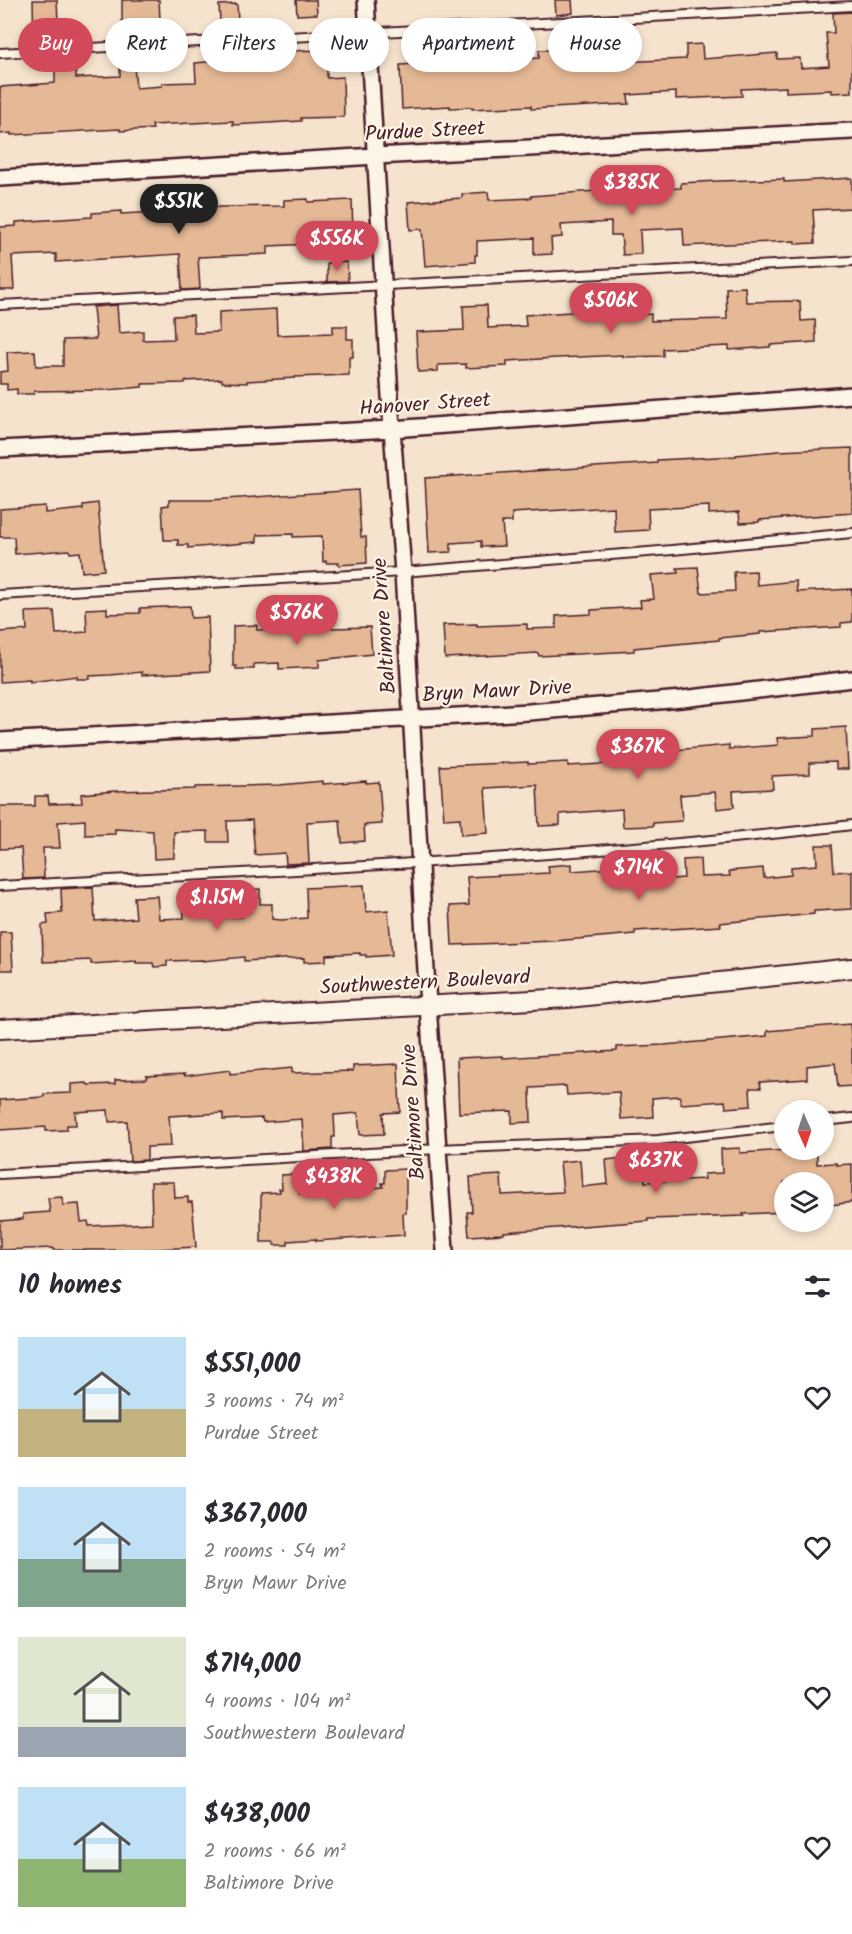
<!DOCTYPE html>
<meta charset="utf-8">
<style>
body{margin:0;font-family:Kalam,sans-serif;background:#f2f2f3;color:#2b2b33;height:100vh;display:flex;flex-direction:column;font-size:22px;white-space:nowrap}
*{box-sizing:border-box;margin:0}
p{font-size:20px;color:#7c7c81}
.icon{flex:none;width:33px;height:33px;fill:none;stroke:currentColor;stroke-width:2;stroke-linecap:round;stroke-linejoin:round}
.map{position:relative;height:1250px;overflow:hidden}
.panel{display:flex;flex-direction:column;background:#fff;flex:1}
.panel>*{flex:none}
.hud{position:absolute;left:18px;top:18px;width:816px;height:54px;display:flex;gap:12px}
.needle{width:39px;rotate:177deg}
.fabs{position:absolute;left:774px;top:1100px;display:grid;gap:12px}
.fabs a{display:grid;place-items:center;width:60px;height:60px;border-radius:50%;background:#fff;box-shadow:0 3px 9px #0003;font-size:30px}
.price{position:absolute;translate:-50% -51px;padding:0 14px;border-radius:21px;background:#d1495b;color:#fff;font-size:20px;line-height:39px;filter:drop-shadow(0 2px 3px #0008)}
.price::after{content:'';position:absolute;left:50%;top:36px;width:18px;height:14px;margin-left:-9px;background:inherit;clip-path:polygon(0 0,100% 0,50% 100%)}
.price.on{background:#222;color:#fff}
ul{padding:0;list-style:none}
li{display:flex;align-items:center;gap:18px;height:150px;padding:0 18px}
li span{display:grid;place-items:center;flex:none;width:168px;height:120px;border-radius:0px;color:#555}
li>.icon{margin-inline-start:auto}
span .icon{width:72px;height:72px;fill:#fffc;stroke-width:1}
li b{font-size:26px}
h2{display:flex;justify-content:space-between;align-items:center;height:72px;padding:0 18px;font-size:26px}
.tag{padding:0 21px;border-radius:27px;background:#fff;box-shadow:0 3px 9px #0003;font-size:21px;line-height:54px}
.tag.on{background:#d1495b;color:#fff}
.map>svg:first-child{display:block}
</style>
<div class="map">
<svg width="852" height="1250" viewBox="0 0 852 1250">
<rect width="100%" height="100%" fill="#f5e3cd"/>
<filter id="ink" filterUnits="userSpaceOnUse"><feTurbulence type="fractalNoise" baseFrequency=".0167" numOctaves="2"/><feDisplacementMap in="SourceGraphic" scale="12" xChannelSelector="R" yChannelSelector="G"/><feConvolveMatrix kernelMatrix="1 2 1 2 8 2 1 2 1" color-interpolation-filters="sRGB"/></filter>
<g filter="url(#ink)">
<path fill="#e6b996" stroke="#4a1f2b" stroke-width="1.5" d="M33,0H57L59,44L34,45Z
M122,0H159L160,20L122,22Z
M296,0H316L317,14L297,15Z
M555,0H572L573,13L556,15Z
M237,4L238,21H220L219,5Z
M852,12V92L831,93V90L786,92V87L741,89L742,96L676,99V92L628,95L629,104L531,109V106L472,109V107L450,108V106L402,109L400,65L432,63L433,69L484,67L483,42L502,41L503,60L539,58V50H555V64L602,62V51L619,50L620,62L686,59V45L702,44L703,59L777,53V59L800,58L801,68L829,66L826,33H834L833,13Z
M285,43V51L327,50V78L343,77L344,117L301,118V121L233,125V121L152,125L153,129L120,131V129L11,135V133L0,134V87L55,83V56L75,55L76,78L120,76V66L134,65L136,88L162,86V83L196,82L195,63L265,57V44Z
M852,178V208L813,210L815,243L795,244V241L684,246L683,228L640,230L641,254L623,255L621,235H611V222L561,225L562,237L551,238L552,254L534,255V238L477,241V255H475V262L425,266L422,229L410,230L408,202L462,198V194L488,192L489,200L531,198V196L609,190L681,188V183L718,181L784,179V182Z
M308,199V202L352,200L353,236H336L337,256H317L316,245L314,244L268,246V254L198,257L200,289L182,290L180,254L56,262V254L12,256L14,290H0V227L16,226V222L92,217V213L121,211V214L157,212L158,214L206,211V208L221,207L284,206V200Z
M347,262L348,281L327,282V263Z
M745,287L746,302L800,301L801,321L815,320L816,342L770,345V347L729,350V346L663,349V356L623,357V355L557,358L507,361V366L466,368V364L438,365V371L418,372L416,332L464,330L463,306L487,305L488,328L526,326L525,315L571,312V310L622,308L621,299H639V315L651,314V321L727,319L726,288Z
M117,305L119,333L143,331V340L174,339L173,316L193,315L194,333L219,332V312L276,309L277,335L333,333V326H347V339H353V357H349V375L295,377V378L247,381V383L222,382V379L185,381V383L142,384V387L107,390L34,391V394H17V389L7,390V384H0V372L8,371L7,352L35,351L36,366H63V340L96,339L93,307Z
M852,448V513L759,520V522L740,523L739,512L709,514V506L648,509L649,530L615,532L614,507L512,513V522H502L504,546L481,547V541L451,543V552L429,553L425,478L657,463V460L736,456V455L778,451Z
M358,490L361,537H366L367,563L339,565V563H326V561L323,562L322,536L293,537V534L257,535V542L188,548V545H178V540H164L162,506L169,505V500H210Z
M98,503L104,570L82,572L80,552L70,553L69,550L15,554L14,537H0V509L45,506V513L83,509V505Z
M698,567L701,593L735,591L734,572L756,571L757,585L796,581L797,592L852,589V622L841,623V627L760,632V634L719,638V640L634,648V651L539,656L538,653L445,658L443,625L477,624V626L527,624V629L556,628V616L591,614V610L641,607L640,600L654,599L651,575L678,573L677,568Z
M190,606L191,618L208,617L210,671L142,675V672L110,675L89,676L90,679H77V676L30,682V680L0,682V632L27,630L26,612L54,611L56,634L87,632L86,609L107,608V614L140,613V608Z
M257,625V630L370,627L372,654L319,660V667L279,669V663L254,664V669H236V666H233V626Z
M846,727L848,769H836V762L810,763V774L772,776L773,789L733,791L734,807L717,809L715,792L680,795L682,821L653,823V826L623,827L622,809L560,814V825L539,826L537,785L485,788L488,833L461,835L460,818L444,819L440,766L528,762V764L568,762V766L619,763V755L729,745V749L778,745L777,738L815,736V729Z
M323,781V784L366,781V783L379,782L382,824L364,825L365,841L342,843L340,820L307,822L309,863L286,864L285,853L255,855L252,820L227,821L228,842H208V831L174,832V858L154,859L153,831L115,829V834L85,835V820L58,822L60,848H43L44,878L23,879L21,848L0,849V806H35V796H48L49,804L82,803L81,794L115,791L195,789V787L279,785Z
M816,845H832L834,872L852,871V909L814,911V914L720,923L721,926L635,931V934L554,941L452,945L450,906L469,905L467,877L549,873L548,866L572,864V871L639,866V865L655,864L656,880L684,878L683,860L700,859L701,877L730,876L729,871L763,868L764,878L791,875V867L817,865Z
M364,885L366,912L388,910L392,955L366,957V955H360V953L326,955V961L304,962V958L244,961V957L203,961V960L167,961V966L154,967L153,963H136V961L91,964V960L43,962L42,925L48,924L47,914L62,913L61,889L93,887L95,921L136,918L134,897L157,896L159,919L184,918L183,894L204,893L205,918L242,917L240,890L260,889V904H272V919L281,920L307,918L306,888Z
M0,932H11L13,970H0Z
M850,1024L852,1045V1086L838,1087L835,1063L807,1066V1079L760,1082L761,1088H750L751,1106L726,1108L725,1101L681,1104L680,1096L652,1098L653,1117L621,1119L619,1092L567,1095L566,1086L530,1088L531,1122L512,1123V1111L459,1113L457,1058L503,1056V1058L617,1051V1047L664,1045L767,1036V1031Z
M398,1064L400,1112L383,1113L384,1134L360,1135L358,1113L334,1115L335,1137H332V1149L304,1151L302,1119L263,1122L262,1118L223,1120V1113L169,1116L171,1146L147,1147V1160L130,1161L127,1121L109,1122L108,1110L75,1112L76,1125H67V1130L46,1131V1127L0,1130V1100L44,1097V1094L71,1093V1084L87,1083L88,1085L115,1084V1080L146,1079V1076L185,1074V1076L230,1070V1074L292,1068V1073L353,1071V1066Z
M740,1148V1153L787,1150L788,1154L817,1153V1164L836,1163V1165L852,1164V1202L824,1206V1182H784V1212L743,1214L744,1216L648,1219V1221L504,1232V1234L469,1236L467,1212H472L470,1177L501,1175L502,1195L563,1192L560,1162L580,1160L582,1187L608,1184L606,1160L624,1158L625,1173L645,1171V1182L705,1179L704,1174L722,1173L721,1149Z
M406,1169V1213H403L404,1235L316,1241V1239L288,1241V1245H274V1242H261V1193L280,1192L279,1189H282L281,1175L299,1174V1194L325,1193L324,1176H332V1172L352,1171L354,1189L383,1187L382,1183H385V1170Z
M151,1182H174L175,1198L188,1197V1202H192L196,1247L137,1250H53V1248L0,1250V1221L23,1219V1214L50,1212L48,1198L62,1197L63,1205L79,1204L81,1222L88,1221L89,1226L152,1223Z"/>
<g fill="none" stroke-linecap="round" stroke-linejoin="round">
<g stroke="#4a1f2b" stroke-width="12">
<path id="service" d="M0,53L852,6
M0,305L852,261
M0,595L403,572L672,550L852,533
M0,886C284,870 569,859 852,825
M824,1121L852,1118
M0,1174L438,1149L658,1140L784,1126"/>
</g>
<g stroke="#4a1f2b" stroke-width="20">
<path id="minor" d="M366,0L392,429L403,572L428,1005L445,1250
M0,178L376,156L852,131
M0,449L392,429L852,395
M0,741L529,712L682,699L852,679"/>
</g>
<g stroke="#4a1f2b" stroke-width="22">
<path id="tertiary" d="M0,1029L568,998L852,968"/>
</g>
<use href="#service" stroke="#fcf5e5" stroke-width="8"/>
<use href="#minor" stroke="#fcf5e5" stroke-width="15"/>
<use href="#tertiary" stroke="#fcf5e5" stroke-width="18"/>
</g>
</g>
<g text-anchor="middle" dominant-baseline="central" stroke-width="4.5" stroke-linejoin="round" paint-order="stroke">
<g font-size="21" fill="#4a1f2b" stroke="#fcf5e5">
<text transform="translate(425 132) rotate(-3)">Purdue Street</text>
<text transform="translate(425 405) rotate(-4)">Hanover Street</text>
<text transform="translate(385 626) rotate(-94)">Baltimore Drive</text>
<text transform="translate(497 692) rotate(-3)">Bryn Mawr Drive</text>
<text transform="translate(425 983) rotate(-3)">Southwestern Boulevard</text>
<text transform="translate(414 1112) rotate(-94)">Baltimore Drive</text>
</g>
</g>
</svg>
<div class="fabs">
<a><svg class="needle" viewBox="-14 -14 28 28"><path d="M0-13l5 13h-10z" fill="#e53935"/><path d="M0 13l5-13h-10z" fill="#7c7c81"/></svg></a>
<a><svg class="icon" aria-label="layers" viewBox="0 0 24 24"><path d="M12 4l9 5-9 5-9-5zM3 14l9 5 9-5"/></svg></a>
</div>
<b class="price" style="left:632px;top:216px">$385K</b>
<b class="price on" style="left:179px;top:235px">$551K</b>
<b class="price" style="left:337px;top:272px">$556K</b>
<b class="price" style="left:611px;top:334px">$506K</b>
<b class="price" style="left:297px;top:646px">$576K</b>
<b class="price" style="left:638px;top:780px">$367K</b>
<b class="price" style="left:639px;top:901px">$714K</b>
<b class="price" style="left:217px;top:931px">$1.15M</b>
<b class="price" style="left:656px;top:1194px">$637K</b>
<b class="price" style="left:334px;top:1210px">$438K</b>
<div class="hud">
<a class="tag on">Buy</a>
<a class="tag">Rent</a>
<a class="tag">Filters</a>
<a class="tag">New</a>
<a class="tag">Apartment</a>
<a class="tag">House</a>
</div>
</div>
<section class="panel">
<h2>10 homes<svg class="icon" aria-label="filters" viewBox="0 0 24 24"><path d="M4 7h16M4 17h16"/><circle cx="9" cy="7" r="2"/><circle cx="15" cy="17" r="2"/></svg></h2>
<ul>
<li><span style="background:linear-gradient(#bfe0f5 60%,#c2b280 0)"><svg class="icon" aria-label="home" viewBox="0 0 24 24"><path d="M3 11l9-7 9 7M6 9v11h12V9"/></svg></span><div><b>$551,000</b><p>3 rooms · 74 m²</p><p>Purdue Street</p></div><svg class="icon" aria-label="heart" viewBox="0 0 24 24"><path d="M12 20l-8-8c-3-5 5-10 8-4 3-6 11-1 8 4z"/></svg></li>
<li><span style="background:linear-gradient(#bfe0f5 60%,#7fa58c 0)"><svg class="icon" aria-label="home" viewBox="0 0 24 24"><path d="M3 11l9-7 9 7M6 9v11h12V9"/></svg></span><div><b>$367,000</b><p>2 rooms · 54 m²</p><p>Bryn Mawr Drive</p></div><svg class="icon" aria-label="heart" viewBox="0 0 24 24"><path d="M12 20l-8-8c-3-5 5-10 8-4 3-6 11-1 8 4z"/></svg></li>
<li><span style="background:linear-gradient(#dfe7d0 75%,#9aa5b1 0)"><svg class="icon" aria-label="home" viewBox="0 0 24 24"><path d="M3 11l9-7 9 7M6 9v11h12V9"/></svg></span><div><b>$714,000</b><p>4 rooms · 104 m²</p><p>Southwestern Boulevard</p></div><svg class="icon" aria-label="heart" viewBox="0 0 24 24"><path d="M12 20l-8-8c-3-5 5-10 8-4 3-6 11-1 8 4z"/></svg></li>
<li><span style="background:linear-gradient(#bfe0f5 60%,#8fb573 0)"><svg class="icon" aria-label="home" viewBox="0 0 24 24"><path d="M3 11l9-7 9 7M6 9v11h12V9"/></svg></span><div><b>$438,000</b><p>2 rooms · 66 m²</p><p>Baltimore Drive</p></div><svg class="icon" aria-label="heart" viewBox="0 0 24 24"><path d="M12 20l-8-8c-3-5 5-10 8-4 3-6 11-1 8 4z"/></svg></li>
</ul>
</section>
